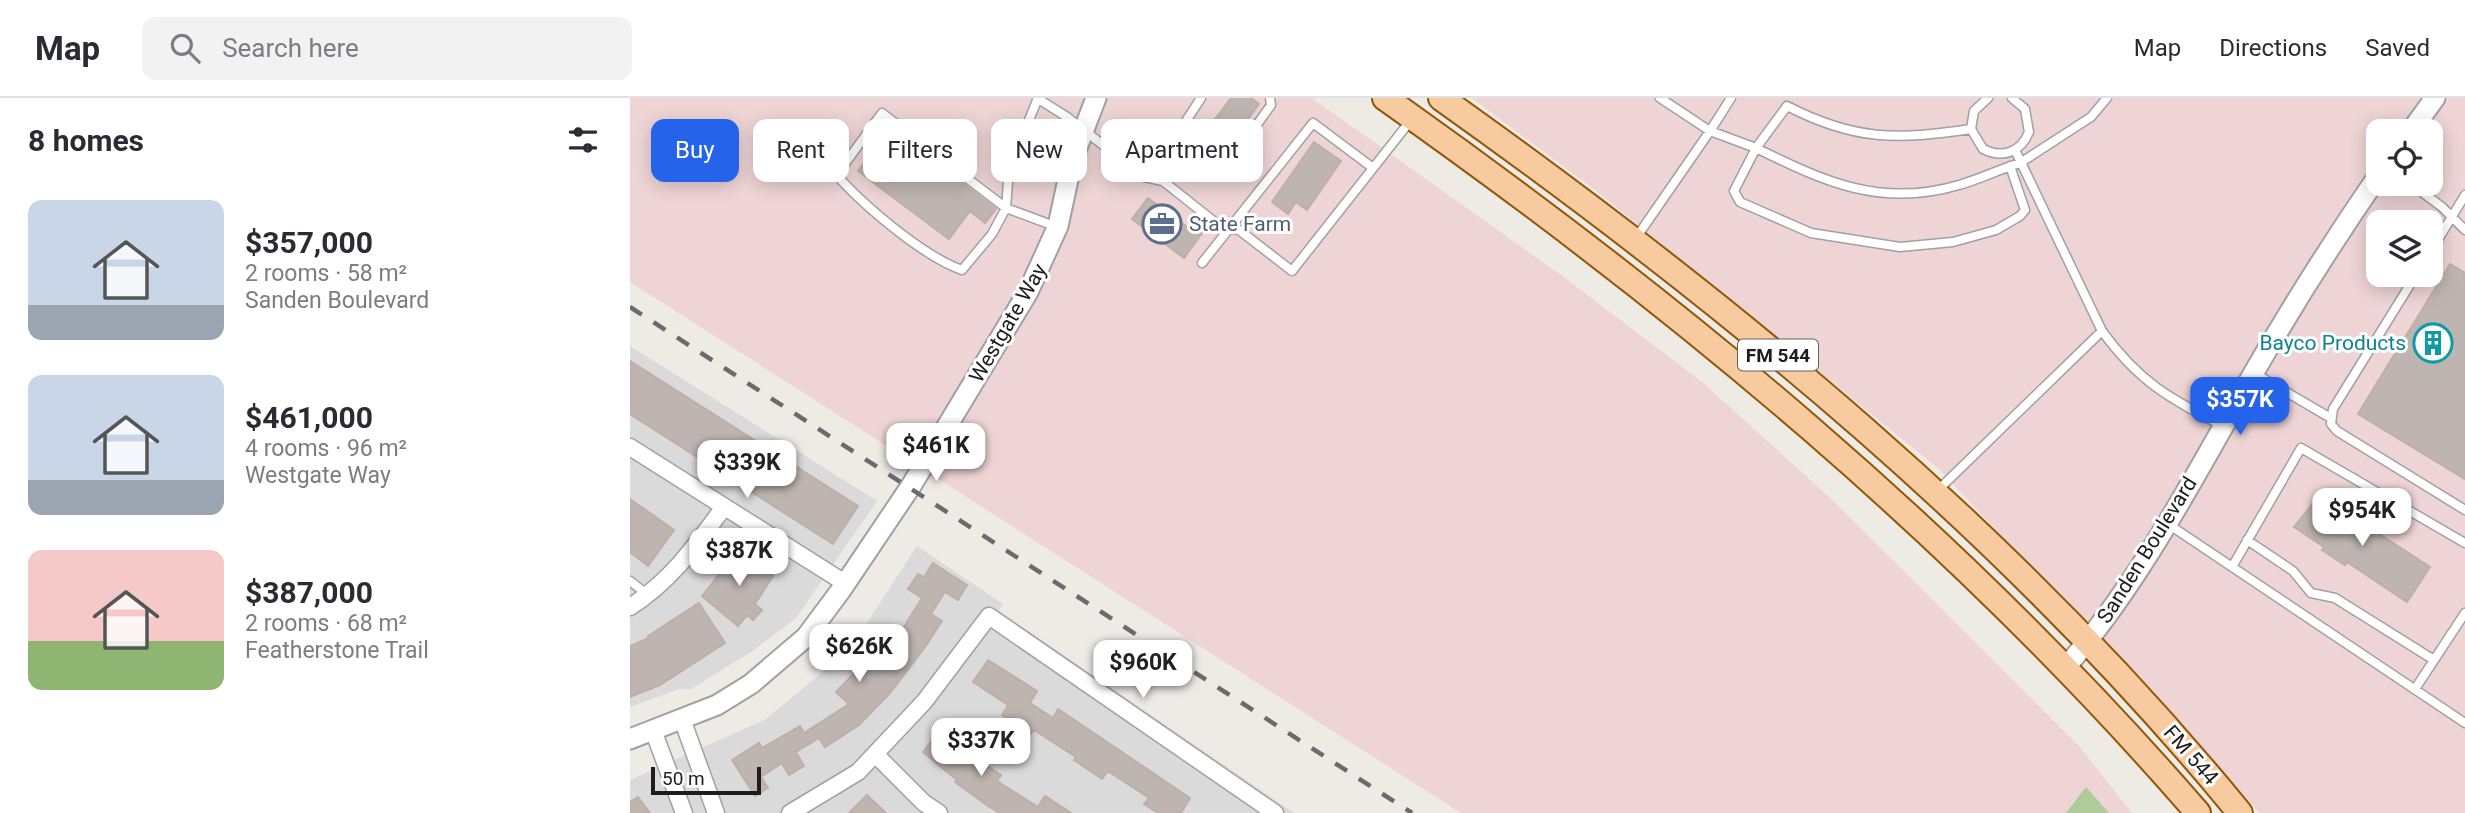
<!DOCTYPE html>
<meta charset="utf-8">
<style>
body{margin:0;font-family:Roboto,sans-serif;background:#f2f2f3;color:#2b2b33;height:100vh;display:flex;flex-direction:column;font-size:26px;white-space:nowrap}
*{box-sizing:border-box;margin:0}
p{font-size:23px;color:#7c7c81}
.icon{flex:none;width:38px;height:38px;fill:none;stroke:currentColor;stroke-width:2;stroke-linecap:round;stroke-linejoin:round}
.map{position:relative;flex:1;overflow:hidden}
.drawer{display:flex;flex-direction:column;background:#fff;width:630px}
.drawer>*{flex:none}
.guide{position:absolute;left:21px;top:21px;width:665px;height:63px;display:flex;gap:14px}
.tools{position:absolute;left:1736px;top:21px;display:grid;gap:14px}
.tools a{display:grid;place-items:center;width:77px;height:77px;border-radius:14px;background:#fff;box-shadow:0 4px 18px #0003;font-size:35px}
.scale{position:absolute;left:21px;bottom:18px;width:110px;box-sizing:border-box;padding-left:7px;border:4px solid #1d1d1d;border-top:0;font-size:19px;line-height:24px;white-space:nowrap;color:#1d1d1d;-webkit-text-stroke:5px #fff;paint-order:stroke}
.price{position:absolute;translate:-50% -60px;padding:0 16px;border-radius:14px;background:#fff;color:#222;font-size:23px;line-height:46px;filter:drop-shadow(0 2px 4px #0008)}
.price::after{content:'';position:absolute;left:50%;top:42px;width:21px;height:16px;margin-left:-10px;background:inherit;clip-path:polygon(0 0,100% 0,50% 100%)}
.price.on{background:#2563eb;color:#fff}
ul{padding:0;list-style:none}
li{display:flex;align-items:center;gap:21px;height:175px;padding:0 28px}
li span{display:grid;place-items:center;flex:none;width:196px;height:140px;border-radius:14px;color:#555}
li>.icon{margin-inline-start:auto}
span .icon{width:84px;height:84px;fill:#fffc;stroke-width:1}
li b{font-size:30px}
h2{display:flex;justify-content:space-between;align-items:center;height:84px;padding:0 28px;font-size:30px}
.tag{padding:0 24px;border-radius:14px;background:#fff;box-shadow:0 4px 18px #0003;font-size:24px;line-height:63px}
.tag.on{background:#2563eb;color:#fff}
header{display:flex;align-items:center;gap:42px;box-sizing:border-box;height:98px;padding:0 35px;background:#fff;border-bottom:2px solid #e1e1e2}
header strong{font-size:33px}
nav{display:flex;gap:38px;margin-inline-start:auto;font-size:24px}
.search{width:490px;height:63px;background:#f2f2f3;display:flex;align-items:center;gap:18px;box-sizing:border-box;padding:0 24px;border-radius:14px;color:#7c7c81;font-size:26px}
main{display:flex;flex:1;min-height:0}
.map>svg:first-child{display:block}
</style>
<header>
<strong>Map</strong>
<div class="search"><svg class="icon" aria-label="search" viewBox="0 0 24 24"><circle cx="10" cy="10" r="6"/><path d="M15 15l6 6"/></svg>Search here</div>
<nav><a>Map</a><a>Directions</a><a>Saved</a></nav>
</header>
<main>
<section class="drawer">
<h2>8 homes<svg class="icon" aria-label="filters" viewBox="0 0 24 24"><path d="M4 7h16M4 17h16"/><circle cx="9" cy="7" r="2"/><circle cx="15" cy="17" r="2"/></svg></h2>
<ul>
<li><span style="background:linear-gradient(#c9d6e8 75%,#9aa5b1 0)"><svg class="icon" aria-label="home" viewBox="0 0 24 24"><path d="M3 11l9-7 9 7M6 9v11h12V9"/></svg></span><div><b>$357,000</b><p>2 rooms · 58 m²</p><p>Sanden Boulevard</p></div></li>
<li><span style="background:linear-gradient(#c9d6e8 75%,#9aa5b1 0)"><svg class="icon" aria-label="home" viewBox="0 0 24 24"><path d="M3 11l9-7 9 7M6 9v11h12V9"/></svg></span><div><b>$461,000</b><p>4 rooms · 96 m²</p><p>Westgate Way</p></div></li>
<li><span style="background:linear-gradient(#f6c9c9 65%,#8fb573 0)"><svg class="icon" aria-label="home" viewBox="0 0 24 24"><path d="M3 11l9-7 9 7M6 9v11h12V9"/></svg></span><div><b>$387,000</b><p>2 rooms · 68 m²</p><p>Featherstone Trail</p></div></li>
</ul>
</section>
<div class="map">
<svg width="1835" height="715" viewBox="0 0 1835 715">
<rect width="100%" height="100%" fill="#eeeae4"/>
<path fill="#dbdada" d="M0,248L247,403L166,520L121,554L61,591H49L0,609Z
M287,448L373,506L369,513L664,715H0V682L136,621L199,569L235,528Z"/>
<path fill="#eed4d5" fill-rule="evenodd" d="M0,0H682L935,180L1072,284L1197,397L1448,647L1502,715H831L0,184Z
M842,0H1835V715H1630L1309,371L965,92ZM1748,33H1801V86H1748ZM1748,124H1801V177H1748Z"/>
<path fill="#adcc9a" d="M1456,689L1479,715H1436Z"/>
<path fill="#beb5b0" stroke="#bfafa7" stroke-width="2" d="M601,0H621L629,6L598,48L577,32Z
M260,30L366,111L355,125L340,113L319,141L228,73Z
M684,44L711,63L677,112L666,104L658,116L642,104Z
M518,100L560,131L569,120L578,127L554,160L502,121Z
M1820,166L1835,175V381L1728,316Z
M0,263L228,408L203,446L0,316Z
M1687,400L1692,403L1694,400L1800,469L1777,504L1717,464L1715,467L1692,452L1694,449L1664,429Z
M0,401L44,432L18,468L0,454Z
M110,450L143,478L125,506L132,512L123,522L117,517L108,528L72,498Z
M303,465L337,487L328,502L315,494L301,516L312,523L293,552L260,595L229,627L195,649L189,640L166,654L174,668L159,677L152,665L131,679L138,690L125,698L102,662L129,645L132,650L170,628L174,635L219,606L206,594L231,568L235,572L259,539L265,543L292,500L278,491L288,476L294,479Z
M69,505L95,545L30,587L0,599V548L19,540L18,538Z
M358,562L407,593L400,605L423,620L428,611L560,700L551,715H528L514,706L519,700L478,673L472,681L444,662L446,659L404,632L401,636L372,617L378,607L343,584Z
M313,628L338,648L334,653L371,677L367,683L408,709L415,698L441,715H370L358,708L325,684L327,682L293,654Z
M237,697L256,715H219Z
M8,699L20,715H0V704Z"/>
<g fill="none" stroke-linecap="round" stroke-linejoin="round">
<g stroke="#a1a1a1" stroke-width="11">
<path id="service" d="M407,0L437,19L514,79L533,83L591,129L609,132L662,173L781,22
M408,0L379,71L376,110L427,129
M571,0L545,40L556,57L583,73L598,67L641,7L640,0
M1030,0L1080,33L1101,0
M1358,0L1344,13L1341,31L1353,51C1373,61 1391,54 1399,34L1395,11L1382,0
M252,15L376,110L362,136L332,172C295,159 239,112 211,82V71Z
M1385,52L1472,233C1509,284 1539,300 1593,328
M1380,68L1395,112L1390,118L1366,132L1323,144L1270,149L1181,135L1110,104L1104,93L1126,50C1195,84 1251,110 1329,87C1350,81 1370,71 1390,65L1461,19L1477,0
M1781,86L1812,109L1835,132
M1006,140L1080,33L1126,50L1157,8C1225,43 1267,42 1341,31
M1801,153L1835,97
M572,165L683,25L743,70
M1786,177L1703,311L1701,326L1707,333L1835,412
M1624,275L1699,319
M1307,393L1472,233
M1538,426L1835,625
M1617,442L1663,473L1681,495L1705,500L1804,562
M1602,469L1671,350L1835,445
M0,483L18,497
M1785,591L1835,515"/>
</g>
<g stroke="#a1a1a1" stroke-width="19">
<path id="minor" d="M0,349L215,485
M0,509C41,483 66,447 94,409
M52,621L86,715
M23,632L54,715
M245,656L294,705L309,715
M160,715L228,674L294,604L359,518L645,715"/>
</g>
<g stroke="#a1a1a1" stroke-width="23">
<path id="tertiary" d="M1781,33L1805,0
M1434,571C1508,488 1568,372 1623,276C1662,208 1704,142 1748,78
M0,641L87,607L121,586L176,539L211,492L281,388L398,194L428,128L442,63L466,0"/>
</g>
<g stroke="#905707" stroke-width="28">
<path id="primary" d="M755,0C1051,209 1330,440 1568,715
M811,0C1102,207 1383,438 1610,715"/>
</g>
<use href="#service" stroke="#fff" stroke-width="8"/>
<use href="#minor" stroke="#fff" stroke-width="16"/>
<use href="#tertiary" stroke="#fff" stroke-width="19"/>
<use href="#primary" stroke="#f7caa0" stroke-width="24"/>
<path stroke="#6b6b6b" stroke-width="4.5" stroke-dasharray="14 14" stroke-linecap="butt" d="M0,209L782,715"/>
</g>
<defs>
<g id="office-ring" transform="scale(2.0125)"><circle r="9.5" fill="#fff" stroke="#5c6f8a" stroke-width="1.5"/><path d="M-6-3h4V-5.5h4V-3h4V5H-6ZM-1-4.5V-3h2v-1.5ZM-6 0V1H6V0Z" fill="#5c6f8a"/></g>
<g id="building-ring" transform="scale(2.0125)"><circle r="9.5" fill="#fff" stroke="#0f9aa8" stroke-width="1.5"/><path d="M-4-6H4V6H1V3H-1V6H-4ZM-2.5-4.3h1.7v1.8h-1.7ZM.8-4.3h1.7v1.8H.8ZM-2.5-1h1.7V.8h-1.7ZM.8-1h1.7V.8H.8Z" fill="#0f9aa8"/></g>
</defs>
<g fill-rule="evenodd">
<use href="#office-ring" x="532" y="126"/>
<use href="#building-ring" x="1803" y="245"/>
</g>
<g text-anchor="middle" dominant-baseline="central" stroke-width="6" stroke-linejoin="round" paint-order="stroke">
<rect fill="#fff" stroke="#616161" stroke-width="2" x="1108" y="241.5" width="80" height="31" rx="5"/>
<g font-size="19" font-weight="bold" fill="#1d1d1d">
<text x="1148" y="257">FM 544</text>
</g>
<g font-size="21" fill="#4e5e75" stroke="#fff" text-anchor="start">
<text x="559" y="126">State Farm</text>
</g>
<g font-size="21" fill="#1d1d1d" stroke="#fff">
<text transform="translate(378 225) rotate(-60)">Westgate Way</text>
<text transform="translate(1517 452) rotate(-58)">Sanden Boulevard</text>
<text transform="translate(1561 657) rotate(49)">FM 544</text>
</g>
<g font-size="21" fill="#0d838f" stroke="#fff" text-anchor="end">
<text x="1776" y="245">Bayco Products</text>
</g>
</g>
</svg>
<div class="tools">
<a><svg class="icon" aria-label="locate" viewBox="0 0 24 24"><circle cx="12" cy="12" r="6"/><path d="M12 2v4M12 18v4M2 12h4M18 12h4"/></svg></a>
<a><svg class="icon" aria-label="layers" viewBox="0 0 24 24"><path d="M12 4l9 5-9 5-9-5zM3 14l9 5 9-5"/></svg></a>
</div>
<div class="scale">50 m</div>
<b class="price on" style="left:1610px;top:339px">$357K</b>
<b class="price" style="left:306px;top:385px">$461K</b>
<b class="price" style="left:117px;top:402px">$339K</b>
<b class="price" style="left:1732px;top:450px">$954K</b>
<b class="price" style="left:109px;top:490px">$387K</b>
<b class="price" style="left:229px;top:586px">$626K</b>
<b class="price" style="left:513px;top:602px">$960K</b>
<b class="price" style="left:351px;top:680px">$337K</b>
<div class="guide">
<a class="tag on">Buy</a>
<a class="tag">Rent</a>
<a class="tag">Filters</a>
<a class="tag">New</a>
<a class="tag">Apartment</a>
</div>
</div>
</main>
